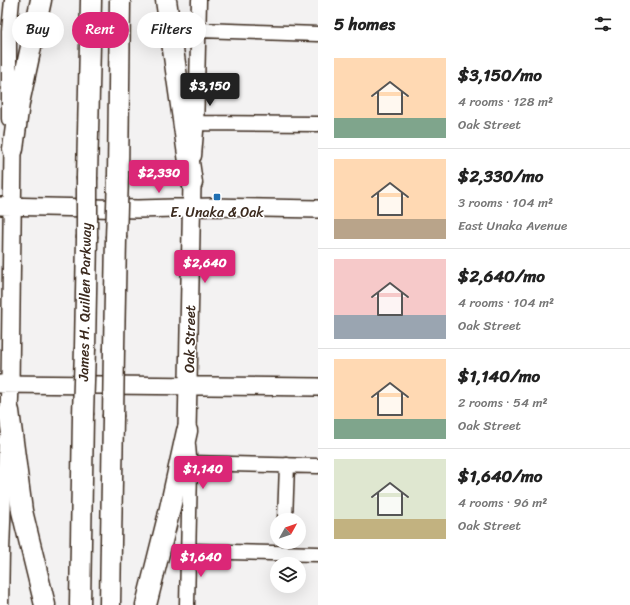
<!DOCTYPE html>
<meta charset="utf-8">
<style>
body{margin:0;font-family:Sriracha,sans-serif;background:#f2f2f2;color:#222;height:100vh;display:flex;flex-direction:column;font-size:15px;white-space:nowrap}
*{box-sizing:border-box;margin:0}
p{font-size:13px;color:#767676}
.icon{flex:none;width:22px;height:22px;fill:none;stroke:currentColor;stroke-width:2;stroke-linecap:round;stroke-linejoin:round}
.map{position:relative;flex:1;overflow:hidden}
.side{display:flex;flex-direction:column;background:#fff;width:312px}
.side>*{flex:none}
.banner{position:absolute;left:12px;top:12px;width:246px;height:36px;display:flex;gap:8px}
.needle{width:26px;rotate:50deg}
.controls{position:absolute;left:270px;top:513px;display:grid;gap:8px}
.controls a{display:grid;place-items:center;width:36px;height:36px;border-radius:50%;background:#fff;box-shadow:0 4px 16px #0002;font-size:20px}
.price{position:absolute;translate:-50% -34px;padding:0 9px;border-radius:4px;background:#db2777;color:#fff;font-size:13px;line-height:26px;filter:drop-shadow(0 1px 2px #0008)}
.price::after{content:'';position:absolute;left:50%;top:24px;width:12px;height:9px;margin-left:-6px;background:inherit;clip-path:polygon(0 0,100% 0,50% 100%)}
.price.active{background:#222;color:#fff}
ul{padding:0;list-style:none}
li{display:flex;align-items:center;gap:12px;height:100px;padding:0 16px}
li+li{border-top:1px solid #e0e0e0}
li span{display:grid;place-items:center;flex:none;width:112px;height:80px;border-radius:0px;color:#555}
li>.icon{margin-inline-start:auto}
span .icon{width:48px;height:48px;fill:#fffc;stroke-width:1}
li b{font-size:17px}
h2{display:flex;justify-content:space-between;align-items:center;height:48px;padding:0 16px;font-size:17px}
.tag{padding:0 14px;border-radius:18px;background:#fff;box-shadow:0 4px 16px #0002;font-size:14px;line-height:36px}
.tag.active{background:#db2777;color:#fff}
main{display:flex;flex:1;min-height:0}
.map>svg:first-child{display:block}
</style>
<main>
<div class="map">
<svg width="318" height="605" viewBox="0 0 318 605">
<rect width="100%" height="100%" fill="#f3f2f2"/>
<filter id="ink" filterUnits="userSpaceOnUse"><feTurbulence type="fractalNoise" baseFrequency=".025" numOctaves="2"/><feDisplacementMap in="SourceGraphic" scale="8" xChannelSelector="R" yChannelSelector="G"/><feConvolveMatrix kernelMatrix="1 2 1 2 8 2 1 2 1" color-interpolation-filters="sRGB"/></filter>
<g filter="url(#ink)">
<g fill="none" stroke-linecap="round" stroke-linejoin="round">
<g stroke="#3b2a1e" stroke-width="17">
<path id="minor" d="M199,30L318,34
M9,119V31L12,0
M196,123L318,124
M194,156L196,131L199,0
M190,463L318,466
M285,520L287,465
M189,551L318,554
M1,605L2,551L6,439
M187,605L190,469L188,445"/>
</g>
<g stroke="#3b2a1e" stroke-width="20">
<path id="major" d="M0,206L138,209L211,207L318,209
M0,384L318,387
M9,411L10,384L13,149
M187,431L192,183"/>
</g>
<g stroke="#3b2a1e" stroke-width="23">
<path id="highway" d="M166,0L192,183
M13,149L19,103L41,0
M118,176L120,0
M87,177L91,0
M85,348L87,238
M114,348L116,238
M9,411L22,511L45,605
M80,605L83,415
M110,605L113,417
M146,605L168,517L187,431"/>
</g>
<use href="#minor" stroke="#fff" stroke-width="14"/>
<use href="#major" stroke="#fff" stroke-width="17"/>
<use href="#highway" stroke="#fff" stroke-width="20"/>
<g stroke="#3b2a1e" stroke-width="23" stroke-linecap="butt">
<path id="highway-bridge" d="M87,238V177
M116,238L118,176
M83,415L85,348
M113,417L114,348"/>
</g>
<use href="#highway-bridge" stroke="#fff" stroke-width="20"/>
</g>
</g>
<rect fill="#1f6fb2" stroke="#fff" stroke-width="1.5" x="213" y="193" width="8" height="8" rx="2"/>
<g text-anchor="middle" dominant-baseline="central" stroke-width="3" stroke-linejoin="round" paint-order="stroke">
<g font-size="14" fill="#3b2a1e" stroke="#fff">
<text x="217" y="212">E. Unaka &amp; Oak</text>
</g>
<g font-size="14" fill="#3b2a1e" stroke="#fff">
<text transform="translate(85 302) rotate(-89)">James H. Quillen Parkway</text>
<text transform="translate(190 339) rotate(-89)">Oak Street</text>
</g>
</g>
</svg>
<div class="controls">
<a><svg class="needle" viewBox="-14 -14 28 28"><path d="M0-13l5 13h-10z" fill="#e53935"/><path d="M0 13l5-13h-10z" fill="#767676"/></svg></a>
<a><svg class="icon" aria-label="layers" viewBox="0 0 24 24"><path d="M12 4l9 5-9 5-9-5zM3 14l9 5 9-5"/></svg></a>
</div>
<b class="price active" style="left:210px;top:107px">$3,150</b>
<b class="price" style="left:159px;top:194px">$2,330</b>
<b class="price" style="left:205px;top:284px">$2,640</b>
<b class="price" style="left:203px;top:490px">$1,140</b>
<b class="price" style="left:201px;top:578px">$1,640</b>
<div class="banner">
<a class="tag">Buy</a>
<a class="tag active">Rent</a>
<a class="tag">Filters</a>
</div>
</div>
<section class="side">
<h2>5 homes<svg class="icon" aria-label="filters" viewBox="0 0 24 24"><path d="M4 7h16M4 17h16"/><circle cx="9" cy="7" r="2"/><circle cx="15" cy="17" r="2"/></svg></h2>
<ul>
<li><span style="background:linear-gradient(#ffd9b3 75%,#7fa58c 0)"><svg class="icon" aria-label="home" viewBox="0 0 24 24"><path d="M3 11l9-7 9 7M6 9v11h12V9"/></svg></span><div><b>$3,150/mo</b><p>4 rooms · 128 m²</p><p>Oak Street</p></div></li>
<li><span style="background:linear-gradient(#ffd9b3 75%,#b9a48a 0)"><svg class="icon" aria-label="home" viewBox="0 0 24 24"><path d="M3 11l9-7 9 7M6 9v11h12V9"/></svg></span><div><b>$2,330/mo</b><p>3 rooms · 104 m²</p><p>East Unaka Avenue</p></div></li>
<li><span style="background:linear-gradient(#f6c9c9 70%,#9aa5b1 0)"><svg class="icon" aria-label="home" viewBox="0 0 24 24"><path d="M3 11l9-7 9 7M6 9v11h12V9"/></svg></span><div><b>$2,640/mo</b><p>4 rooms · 104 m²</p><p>Oak Street</p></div></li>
<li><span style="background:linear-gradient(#ffd9b3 75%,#7fa58c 0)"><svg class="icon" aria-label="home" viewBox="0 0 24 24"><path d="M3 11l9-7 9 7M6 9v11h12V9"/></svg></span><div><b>$1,140/mo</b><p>2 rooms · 54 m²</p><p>Oak Street</p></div></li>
<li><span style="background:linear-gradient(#dfe7d0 75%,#c2b280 0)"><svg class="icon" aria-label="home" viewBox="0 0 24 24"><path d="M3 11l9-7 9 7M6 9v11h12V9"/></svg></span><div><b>$1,640/mo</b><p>4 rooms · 96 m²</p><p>Oak Street</p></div></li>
</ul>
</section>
</main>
